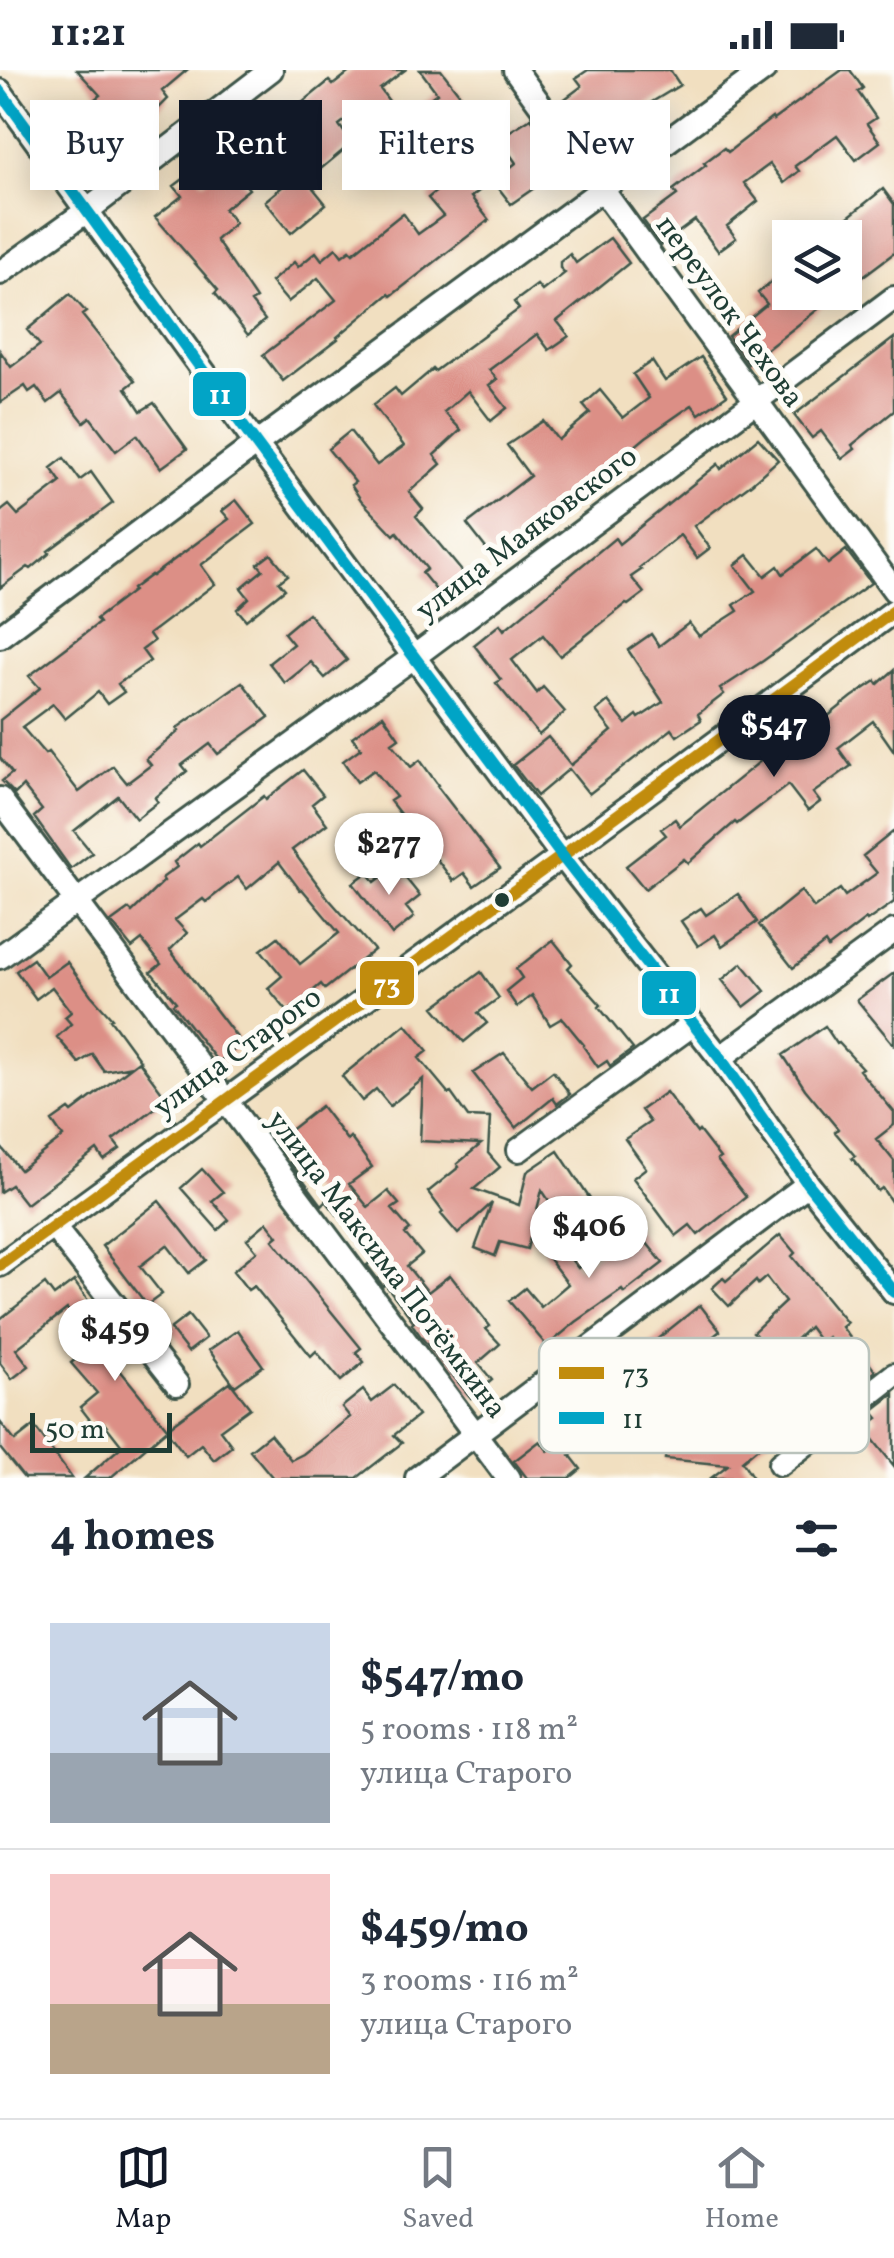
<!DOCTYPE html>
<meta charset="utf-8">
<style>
body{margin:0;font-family:Vollkorn,serif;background:#f6f6f7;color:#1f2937;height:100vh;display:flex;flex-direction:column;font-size:38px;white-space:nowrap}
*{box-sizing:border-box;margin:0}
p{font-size:32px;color:#747a83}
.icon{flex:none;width:55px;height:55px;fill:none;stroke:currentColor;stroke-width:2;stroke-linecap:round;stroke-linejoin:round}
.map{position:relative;height:1408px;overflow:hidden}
.drawer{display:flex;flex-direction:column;background:#fff;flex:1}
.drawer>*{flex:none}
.top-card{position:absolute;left:30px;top:30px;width:835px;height:90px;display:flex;gap:20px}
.controls{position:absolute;left:772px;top:150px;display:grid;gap:20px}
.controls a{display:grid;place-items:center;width:90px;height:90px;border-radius:0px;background:#fff;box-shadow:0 5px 25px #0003;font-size:50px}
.scale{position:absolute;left:30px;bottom:25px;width:142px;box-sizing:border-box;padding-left:10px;border:5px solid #1f3d34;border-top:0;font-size:28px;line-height:35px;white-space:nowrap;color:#1f3d34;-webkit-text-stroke:8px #fdfcf7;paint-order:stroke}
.price{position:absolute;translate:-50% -85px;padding:0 22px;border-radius:35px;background:#fff;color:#222;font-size:32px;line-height:65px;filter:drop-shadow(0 2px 5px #0008)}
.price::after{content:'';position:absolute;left:50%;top:60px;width:30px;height:22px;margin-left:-15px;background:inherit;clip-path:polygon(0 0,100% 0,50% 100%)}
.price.current{background:#111827;color:#fff}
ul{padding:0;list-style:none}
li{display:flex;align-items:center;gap:30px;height:250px;padding:0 50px}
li+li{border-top:2px solid #e0e1e3}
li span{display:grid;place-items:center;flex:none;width:280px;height:200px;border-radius:0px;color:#555}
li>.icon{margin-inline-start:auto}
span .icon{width:120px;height:120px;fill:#fffc;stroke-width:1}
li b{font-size:42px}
h2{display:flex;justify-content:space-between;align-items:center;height:120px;padding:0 50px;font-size:42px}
.chip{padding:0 35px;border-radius:0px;background:#fff;box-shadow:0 5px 25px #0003;font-size:35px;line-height:90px}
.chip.current{background:#111827;color:#fff}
.status{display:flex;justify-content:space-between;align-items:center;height:70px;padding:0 50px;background:#fff;direction:ltr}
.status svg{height:28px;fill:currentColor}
.dock{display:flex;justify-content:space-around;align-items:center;height:140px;border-top:2px solid #e0e1e3;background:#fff;font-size:28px;color:#747a83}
.dock a{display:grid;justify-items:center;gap:5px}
.dock .current{color:#111827}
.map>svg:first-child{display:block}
</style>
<div class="status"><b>11:21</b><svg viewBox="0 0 49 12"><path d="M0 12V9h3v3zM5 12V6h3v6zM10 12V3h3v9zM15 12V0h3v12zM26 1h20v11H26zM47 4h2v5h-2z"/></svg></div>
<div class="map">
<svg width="894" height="1408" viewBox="0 0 894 1408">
<rect width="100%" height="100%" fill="#fdfcf7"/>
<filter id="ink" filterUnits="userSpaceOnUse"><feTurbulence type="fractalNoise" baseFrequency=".01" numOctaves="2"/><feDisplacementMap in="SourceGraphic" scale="20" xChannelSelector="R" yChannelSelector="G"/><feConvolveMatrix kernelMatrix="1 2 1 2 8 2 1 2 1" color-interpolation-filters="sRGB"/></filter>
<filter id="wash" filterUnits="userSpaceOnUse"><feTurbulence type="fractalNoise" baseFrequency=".0048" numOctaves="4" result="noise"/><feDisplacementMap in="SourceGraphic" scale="40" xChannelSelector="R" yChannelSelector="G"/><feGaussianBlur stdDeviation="2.25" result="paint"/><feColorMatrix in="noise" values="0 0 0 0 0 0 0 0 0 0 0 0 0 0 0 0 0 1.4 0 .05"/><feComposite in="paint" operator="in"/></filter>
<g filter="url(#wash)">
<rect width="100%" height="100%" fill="#f1dfc0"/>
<g id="blocks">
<path fill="#dc8f86" d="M77,0H187L162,21L168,29L158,39L137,55L131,47L103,70L80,41L100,25Z
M352,0H405L380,19L395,39L370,58L356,42L339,55L352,73L311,107L270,59L329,11L333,15Z
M420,0H441L468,35L436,60L418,37L437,23Z
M588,0H670L680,15L647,35L591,79L558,34L582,16L576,8Z
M842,0H850L863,18L858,22L876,48L867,54L880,72L856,90L837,65L795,96L799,101L784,113L770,94L744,113L758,131L727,156L736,168L718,181L695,150L661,175L643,150L677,125L673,120L706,95L704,93L724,78L728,82L772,48L773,50Z
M531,48L566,96L511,134L493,111L516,93L499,68Z
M474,90L491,112L471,127L489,150L391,226L389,224L337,267L338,269L283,311L263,285L336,230L318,208L288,232L271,212L294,192L298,197L316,182L322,190L336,178L342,186L350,180L353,183L403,143L418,164L443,146L428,128L449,111L447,110Z
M228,92L249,119L224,139L235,153L216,170L256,229L251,232L265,250L248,265L215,223L218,220L155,147L182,126L174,116L194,101L203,112Z
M300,102L326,134L291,163L265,131Z
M883,119L894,134V183L854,213L845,201V187L855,179L837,156Z
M610,168L629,193L557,251L569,266L549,280L537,264L489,300L497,309L489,315L507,338L491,351L468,321L444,342L461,360L434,385L441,394L409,422L423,439L416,446L465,505L440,525L422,503L427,499L397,462L394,465L361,430L351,415L355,412L328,379L350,361L377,395L404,376L373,335L395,318L401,326L433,299L435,301L519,239L514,232L537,215L542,221L565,203L560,198V192L570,184L576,193Z
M790,196V222H840L748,294L728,266L767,234L758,223Z
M70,224L86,242L82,245L135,311L126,318L141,341L154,333L187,379L161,398L137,365L116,381L90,347L84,352L61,323L48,333L36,317L29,322L25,316L0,333V281L11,297L40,275L27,260Z
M894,268V341L852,375L855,379L842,389L821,361L812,368L794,345Z
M701,287L727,325L699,344L692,335L646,367L579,423L492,486L467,454L530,406L507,375L543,351L558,370L590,343L583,335L600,320L623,348L649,328L633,304L652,291L665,311Z
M758,368L778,390L752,413L694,456L710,478L697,488L680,465L639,498L641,500L631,507L644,523L628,535L626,534L560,586L543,565L512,590L537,623L543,617L565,642L539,665L496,613L501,610L474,575L500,554L504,560L615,468L619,474L718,394L721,399Z
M64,388L80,410L91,402L113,433L48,481L50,483L31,499L28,497L0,518V442L9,435L18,445L61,412L51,398Z
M236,430L255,454L201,495L215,514L149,564L154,571L142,580L150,591L118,614L124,622L107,634L98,622L65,649L53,634L22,657L45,684L48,682L79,722L113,696L127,713L151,695L146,689L179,661L177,658L242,612L269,647L218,684L210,674L182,695L187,701L155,728L158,732L136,749L118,726L74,761L92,783L71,799L34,747L42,740L23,716L15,724L2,711L12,703L0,688V650L40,618L29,606L99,553L96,549L133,521L132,519L151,505L152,506L229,449L222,441Z
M816,479L828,494L846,480L871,513L763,591L720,619L724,624L698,644L701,650L677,666L672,659L589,724L569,699L537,726L513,695L548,667L571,695L612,661L596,641L608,631L626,654L637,645L639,648L663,632L628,580L651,564L659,576L689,553L699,566L738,541L734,535L755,521L735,495L748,485L765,506L778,496L783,504Z
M271,484L288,505L279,512L285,519L246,550L237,539L249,528L241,518L263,500L258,494Z
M308,543L347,590L325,608L311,592L285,613L269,593L293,574L284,563Z
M894,600V681L873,651L838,678L851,696L813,723L820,732L808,741L788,715L737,754L735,752L688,793L684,789L645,819L626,796L666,765L661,759L675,749L680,756L768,685L770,688L807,663L852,627L876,611L878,614Z
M383,645L399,668L392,673L411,697L420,690L438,715L437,716L500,798L474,816L464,803L453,811L430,780L422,786L404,763L411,758L390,731L396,727L374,700L357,712L343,691L361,678L352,667Z
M303,700L323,725L312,734L327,754L292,780L328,828L374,880L325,919L321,914L288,942L268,918L282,906L261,880L278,867L300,894L339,863L302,819L300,820L279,792L247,819L238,807L206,832L203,829L175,850L187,863L170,880L242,974L218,992L173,934L176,932L151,902L161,894L142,870L132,878L111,852L129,839L132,842L164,811L162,808L177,797L174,792L198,773L200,776L264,726L266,729Z
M894,761V832L867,851L866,849L828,878L825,873L793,898L759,855L801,821L814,838L840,819L845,826L877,803L863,786Z
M396,796L420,826L406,837L414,847L392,865L353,813L368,802L375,812Z
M738,824L757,852L722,876L715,865L698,876L681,851L701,838L706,845Z
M553,870L572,894L568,898L601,935L599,937L633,979L610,996L607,991L598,997L583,976L584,975L562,948L550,955L532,925L517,937L506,921L522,908L516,899Z
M33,889L46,907L67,892L91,925L112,948L110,949L140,990L132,996L104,1001L92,984L79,993L57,967L71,954L65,947L71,942L52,917L36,929L16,901Z
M742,893L765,921L744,937L722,910Z
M481,902L499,928L478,943L487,953L464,972L434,937Z
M894,903V975L857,930Z
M406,954L428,981L419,988L449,1024L451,1023L468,1047L490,1048L488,1083L500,1097L474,1119L519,1135L527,1102L558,1081L590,1129L576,1139L584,1151L569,1161L542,1120L527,1179L500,1172L495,1186L475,1178L492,1133L458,1164L441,1144L443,1142L428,1122L459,1097L457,1094L481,1074L420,1071L423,1009L390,1036L376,1019L362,1031L342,1006Z
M825,956L837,974L839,973L862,998L859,1000L894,1042V1055L876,1069L894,1091V1136L882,1118L878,1121L852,1088L855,1086L835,1062L838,1059L805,1019L783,985Z
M504,983L532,1017L553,1001L570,1024L557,1034L553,1028L516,1058L473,1003Z
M139,991L167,1029L113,1070L120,1079L104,1090L97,1080L26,1134L11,1115L0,1122V1076L20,1100L63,1067L52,1051L69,1039L72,1042Z
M666,1022L697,1063L699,1061L720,1088L717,1090L746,1127L698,1165L690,1155L676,1166L633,1108L646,1098L625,1069L650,1052L641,1040Z
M321,1036L347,1070L350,1067L372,1097L349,1114L368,1137L388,1121L399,1134L392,1139L410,1160L405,1164L422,1184L407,1196L428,1222L450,1205L490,1256L486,1259L500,1274L478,1293L492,1310L471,1328L422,1268L412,1254L414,1252L385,1214L383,1216L367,1195L374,1190L326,1131L322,1135L290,1092L295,1089L279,1069Z
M202,1099L223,1122L212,1131L229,1150L218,1160L181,1118Z
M159,1131L206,1190L189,1203L167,1175L140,1196L162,1224L147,1235L102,1176Z
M625,1146L663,1193L624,1223L622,1220L576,1252L547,1276L509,1231L525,1218L541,1237L568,1214L543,1181L556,1170L578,1198L607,1176L600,1166Z
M267,1152L278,1166L273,1170L361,1278L356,1282L364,1292L341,1311L316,1281L311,1286L254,1216L248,1220L233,1201L257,1181L247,1169Z
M780,1165L795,1183L792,1186L847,1253L842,1257L875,1301L852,1319L837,1298L846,1291L828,1267L821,1273L809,1257L777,1288L753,1262L785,1232L766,1207L758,1214L756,1211L729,1236L712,1218L723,1208L726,1211Z
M74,1211L89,1232L87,1233L116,1266L102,1278L167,1358L230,1312L250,1338L220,1360L232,1376L214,1390L201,1374L186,1386L166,1360L110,1408H85L122,1376L104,1353L97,1359L80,1337L97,1323L71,1293L93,1275L83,1264L85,1262L67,1239L16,1279L29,1296L12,1309L0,1293V1249L45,1214L54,1226Z
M700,1235L720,1261L710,1269L743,1307L750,1301L766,1322L752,1333L777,1362L742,1391L753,1408H711L728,1395L665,1389L667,1372L700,1375L701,1362L750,1367L720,1332L728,1326L689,1282L656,1308L668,1322L628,1352L633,1358L614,1372L603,1358L570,1385L581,1399L570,1408H527L514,1391L540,1371L548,1381L593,1345L578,1325L603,1306L606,1310Z
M188,1245L206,1268L188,1282L170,1259Z
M238,1260L263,1296L235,1316L209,1280Z
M394,1315L418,1346L394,1365L402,1373L357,1408H273L250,1380L270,1364L291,1390L303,1384L350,1347L342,1337L363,1320L372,1332Z
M894,1324V1396L864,1358L878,1348L872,1341Z
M0,1352L15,1371L34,1356L72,1408H24L0,1378Z"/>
</g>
</g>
<g filter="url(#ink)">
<use href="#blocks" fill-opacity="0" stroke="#3e5549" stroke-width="2.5"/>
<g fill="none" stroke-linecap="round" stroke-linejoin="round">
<g stroke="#3e5549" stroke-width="28">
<path id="minor" d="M515,0L894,520
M0,21L256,374L562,786L720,988L808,1114L894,1222
M0,203L88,140L271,0
M0,566L256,374L764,0
M0,729L508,1408
M0,887L415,586L894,228
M720,988L894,861
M519,1080L692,955
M53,1156L177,1314
M0,1195L562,786L894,541
M780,1394L894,1305
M417,1408L808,1114"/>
</g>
<use href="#minor" stroke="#fff" stroke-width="22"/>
<g stroke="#fdfcf7" stroke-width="20">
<path id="bus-1" d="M0,1195L562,786L894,541"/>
</g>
<g stroke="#fdfcf7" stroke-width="20">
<path id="bus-2" d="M0,21L256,374L562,786L720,988L808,1114L894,1222"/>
</g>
<use href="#bus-1" stroke="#c18c0d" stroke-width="12"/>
<use href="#bus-2" stroke="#02a4c6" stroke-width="12"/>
</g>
</g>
<circle fill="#1f3d34" stroke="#fdfcf7" stroke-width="4" cx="502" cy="830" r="9"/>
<g text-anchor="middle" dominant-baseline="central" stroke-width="10" stroke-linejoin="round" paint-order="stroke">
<g font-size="30" fill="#1f3d34" stroke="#fdfcf7">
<text transform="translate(729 242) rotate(54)">переулок Чехова</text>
<text transform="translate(527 464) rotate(-37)">улица Маяковского</text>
<text transform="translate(238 983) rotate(-36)">улица Старого</text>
<text transform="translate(386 1195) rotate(53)">улица Максима Потёмкина</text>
</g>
</g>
<rect x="539" y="1268" width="330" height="115" rx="15" fill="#fdfcf7" stroke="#bac3bc" stroke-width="2.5"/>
<rect x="559" y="1297" width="45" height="12" fill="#c18c0d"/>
<rect x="559" y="1342" width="45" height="12" fill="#02a4c6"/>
<g font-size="28" fill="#1f3d34">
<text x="622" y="1313">73</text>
<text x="622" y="1358">11</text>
</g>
<g stroke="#fdfcf7" stroke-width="4">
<rect x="191" y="300" width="57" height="48" rx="10" fill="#02a4c6"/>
<rect x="358" y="889" width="58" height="48" rx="10" fill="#c18c0d"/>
<rect x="640" y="899" width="58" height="48" rx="10" fill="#02a4c6"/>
</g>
<g font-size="28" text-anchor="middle" font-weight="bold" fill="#fff">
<text x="220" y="334">11</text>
<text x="387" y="923">73</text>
<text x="669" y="933">11</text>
</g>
</svg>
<div class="controls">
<a><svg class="icon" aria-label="layers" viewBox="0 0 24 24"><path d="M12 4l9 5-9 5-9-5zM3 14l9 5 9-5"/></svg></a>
</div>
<div class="scale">50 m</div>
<b class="price current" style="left:774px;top:710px">$547</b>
<b class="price" style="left:389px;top:828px">$277</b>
<b class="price" style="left:589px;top:1211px">$406</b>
<b class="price" style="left:115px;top:1314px">$459</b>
<div class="top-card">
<a class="chip">Buy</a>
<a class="chip current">Rent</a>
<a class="chip">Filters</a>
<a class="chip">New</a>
</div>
</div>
<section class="drawer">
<h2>4 homes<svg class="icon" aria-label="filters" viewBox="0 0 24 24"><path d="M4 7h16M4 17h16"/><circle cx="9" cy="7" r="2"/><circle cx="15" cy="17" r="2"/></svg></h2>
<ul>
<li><span style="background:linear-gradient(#c9d6e8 65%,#9aa5b1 0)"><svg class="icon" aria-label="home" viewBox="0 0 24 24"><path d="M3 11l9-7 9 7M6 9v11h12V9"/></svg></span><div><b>$547/mo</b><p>5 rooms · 118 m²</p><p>улица Старого</p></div></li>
<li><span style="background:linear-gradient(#f6c9c9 65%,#b9a48a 0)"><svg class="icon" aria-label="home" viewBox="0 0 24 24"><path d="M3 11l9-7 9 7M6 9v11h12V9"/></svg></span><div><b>$459/mo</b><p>3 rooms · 116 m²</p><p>улица Старого</p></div></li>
</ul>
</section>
<nav class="dock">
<a class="current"><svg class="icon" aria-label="map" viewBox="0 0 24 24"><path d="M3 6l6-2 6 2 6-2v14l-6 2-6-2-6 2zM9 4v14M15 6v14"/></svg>Map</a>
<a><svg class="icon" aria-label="saved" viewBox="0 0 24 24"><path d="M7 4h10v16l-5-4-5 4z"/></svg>Saved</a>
<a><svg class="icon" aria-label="home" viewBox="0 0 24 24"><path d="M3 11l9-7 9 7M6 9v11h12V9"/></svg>Home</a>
</nav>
